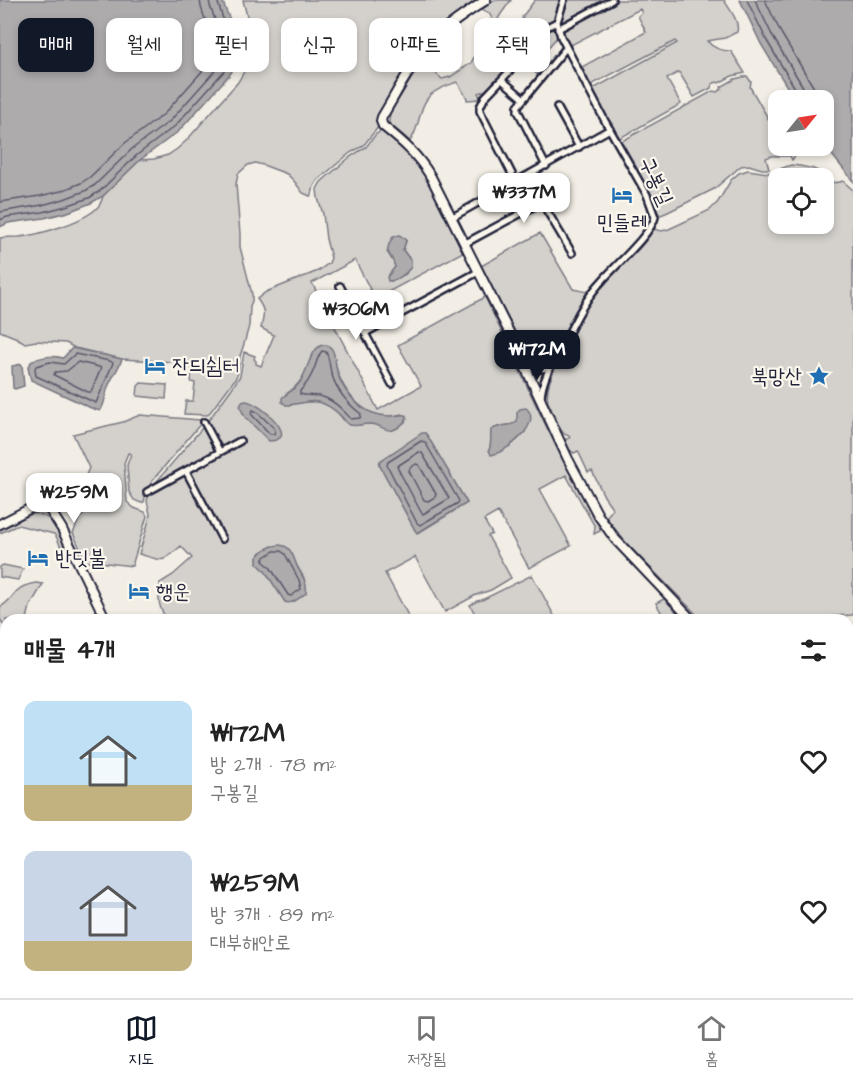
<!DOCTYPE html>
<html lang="ko">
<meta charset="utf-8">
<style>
body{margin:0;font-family:"Architects Daughter","Poor Story",sans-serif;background:#f6f6f6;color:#222;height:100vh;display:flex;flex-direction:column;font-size:22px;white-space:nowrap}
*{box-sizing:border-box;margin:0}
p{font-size:20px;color:#767676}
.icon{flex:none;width:33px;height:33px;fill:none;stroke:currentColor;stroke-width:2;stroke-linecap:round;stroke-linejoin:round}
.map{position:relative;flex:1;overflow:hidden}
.side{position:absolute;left:0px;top:614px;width:854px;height:386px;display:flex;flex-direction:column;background:#fff;border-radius:18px 18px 0 0;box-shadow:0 3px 9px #0003}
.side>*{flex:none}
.guide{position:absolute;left:18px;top:18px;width:818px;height:54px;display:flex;gap:12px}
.needle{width:39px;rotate:60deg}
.controls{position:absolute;left:768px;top:90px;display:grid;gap:12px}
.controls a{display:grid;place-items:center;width:66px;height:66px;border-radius:12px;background:#fff;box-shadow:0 3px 9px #0003;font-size:30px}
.price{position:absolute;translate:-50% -51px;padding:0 14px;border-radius:12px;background:#fff;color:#222;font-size:20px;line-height:39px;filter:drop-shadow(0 2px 3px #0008)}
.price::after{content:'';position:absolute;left:50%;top:36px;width:18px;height:14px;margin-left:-9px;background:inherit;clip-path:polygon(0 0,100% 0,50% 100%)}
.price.active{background:#111827;color:#fff}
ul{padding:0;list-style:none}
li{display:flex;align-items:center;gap:18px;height:150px;padding:0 24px}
li span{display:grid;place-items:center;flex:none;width:168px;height:120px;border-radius:12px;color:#555}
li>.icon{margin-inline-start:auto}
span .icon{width:72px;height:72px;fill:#fffc;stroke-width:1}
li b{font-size:26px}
h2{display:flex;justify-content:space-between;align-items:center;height:72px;padding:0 24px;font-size:26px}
.pill{padding:0 21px;border-radius:12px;background:#fff;box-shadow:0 3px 9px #0003;font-size:21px;line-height:54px}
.pill.active{background:#111827;color:#fff}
.menu{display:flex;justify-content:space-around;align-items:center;height:84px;border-top:2px solid #e0e0e0;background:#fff;font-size:16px;color:#767676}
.menu a{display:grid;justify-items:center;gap:3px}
.menu .active{color:#111827}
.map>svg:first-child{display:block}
</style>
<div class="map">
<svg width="853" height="998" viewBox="0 0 853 998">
<rect width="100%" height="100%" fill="#f2eee5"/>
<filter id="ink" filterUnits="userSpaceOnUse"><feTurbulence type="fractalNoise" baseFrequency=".0167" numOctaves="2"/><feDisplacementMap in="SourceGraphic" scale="12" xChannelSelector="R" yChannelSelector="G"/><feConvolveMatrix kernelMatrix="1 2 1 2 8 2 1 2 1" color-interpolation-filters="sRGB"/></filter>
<g filter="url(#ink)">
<path fill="#d4d1cc" stroke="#7b7a84" stroke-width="1.5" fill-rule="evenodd" d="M243,0H479C459,13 439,26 423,44C405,64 392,92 378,116L377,121L379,126L363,146L350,153L318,180L314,186L312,194L310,196L303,193L294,181L287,174L263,165L255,163L248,165L238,174L236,184L240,234V247L252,294V301L250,306L249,326L244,344L240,356L238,373L235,379L208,415L184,414L186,401H193L195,383L191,382L192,363L122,359L75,348L66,343L36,341L25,343L17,338L0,331V238C6,237 12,237 19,237C39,235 83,222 97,208C101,204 102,200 103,196L140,160L154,159L168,155L177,149L186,141L238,82L250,61L252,50V37Z
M494,0H511C502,14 490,22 499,38L519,24L523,18L522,17L535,0H562L555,19L537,29L529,44L504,74L487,90L478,93L481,99L467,100V98L457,82C447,86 433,90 427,99C418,111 420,128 410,141L390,124L389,122L390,113L422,61L442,79L450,77L471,63L478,49L495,24L489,13L481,9Z
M566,0H724C729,9 740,21 737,32L725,38L707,41C713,48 722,51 731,51L745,73L732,76L719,83L717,82L712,84L711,88L694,97L679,72L667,79L681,104L620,138L616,136L592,91L593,89L677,43L675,41L591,85H589L580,68L646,32L638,16L642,13L640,9L571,45L566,42L560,24Z
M552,27L555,29L558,36L539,58L548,66L539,76L522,61L540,33Z
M747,76L751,82L750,87L772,125L778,123V146H795C797,151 797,155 792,160L790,156H772L766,158L769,169H762L749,165L741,166L714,189L668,212L661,215L657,213L650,197L620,143L622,141L713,91L717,92L722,89L721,87L735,79Z
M381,131C424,154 443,210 463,252L375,299L355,260L312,283L378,410L421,386L398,345L485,297C522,374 556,453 600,527V531L594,534L595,527L566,475L540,489L571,546L529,568L498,512L484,520L492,534L488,536L511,578L491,590L476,595L445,612L415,557L385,573L410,619H167C163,614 159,606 159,599C159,593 160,588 160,583L173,575L192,558L181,546C161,564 164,561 139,554L149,520L150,514L147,501L151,488L208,421L232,388L240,376L244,352L255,356L254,359L256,361V364L261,366L274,335L261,328C264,314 266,311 257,299L266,292L318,271L329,263L331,258L326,239L323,214L318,198L317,189L321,182L350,157L366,147L376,134ZM406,241L403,250L411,261L406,274L391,281V273L395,267L394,262L387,252ZM334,355C337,388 365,425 402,414L405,422L393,430C384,428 376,423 366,424C360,424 353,427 348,424C344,422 341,416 338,413C324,399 308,400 290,405L286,394C300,386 307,372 311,357ZM518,419L525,432L510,446L489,450C492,443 490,437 492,430C502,423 510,427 517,423ZM425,433L467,503L420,532H417L415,530L379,464ZM272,546L293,556L296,564L304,578L306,593L293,602H285L257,558L260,553Z
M791,165C796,165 812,168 816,170C828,175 827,187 843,181L853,190V615L833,616L830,620L701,619L626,543L606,517L613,509L604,496L592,471L588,472L578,451L574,453L570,450L566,442V439L570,438L569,436L564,434L561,430L548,402C545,387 553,373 559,360L557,359L586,304L599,286L653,229L662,231L669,229L710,210L718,202L731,180L739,173L748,170L768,173ZM778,178H824V224H778Z
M540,233L573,289L588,292L564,337L551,350L548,360L544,363L535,364L529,359L481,266Z
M141,383L167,385L166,399L137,396L138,386Z
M140,415L200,420L202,422L152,481L146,493L144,502L141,503L134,500L129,492L127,465L131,454L128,453L124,463L127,502L134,508L145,512L147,516L132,566L107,563L86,562L73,533C76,528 76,524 79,519C82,513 89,510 95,507L86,475L89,468L73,434L123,422Z
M31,514C54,511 61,538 68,555L65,556L56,536L54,534L18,525L0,533V530Z
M3,565L23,569L18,580L0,577V567Z
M532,575L556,619L488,620L486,617L478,619L470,605L477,601L482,600Z
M36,583L43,584L30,606L27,619L6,620V629L0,619V607C17,598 11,587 36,583Z
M664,599L685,619H665L656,603Z
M848,793L853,799V907L848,916Z
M0,930H6V993H59L58,998H0Z
M492,993H535L540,998H487Z
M653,993H719L718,998H644Z"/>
<path fill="#aeabad" stroke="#76747f" stroke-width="1.5" d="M0,0H222L230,20L241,37L243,45L242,52L231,73L179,131L140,160L103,196L91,203L68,212L44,218L8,223L0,227Z
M740,0H853V181L824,145V100H795L761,44Z
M399,235L404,238L406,241L403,250L411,261V267C406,274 397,281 388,281L387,277L395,267C391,251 382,255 393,237Z
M322,345C327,345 327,344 331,348C336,354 335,364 337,371C341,387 356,408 373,413C378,415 386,416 392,416C397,416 401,414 406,415L407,418C404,423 399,428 393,430C386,432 379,424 371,424C364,423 354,428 348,424C346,423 343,418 342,417C335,410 328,404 318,402C307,400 297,405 286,405L282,402V398C288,392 296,389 300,382C308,370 310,350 322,345Z
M72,348L122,359C119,368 112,377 108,387C105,395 105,405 100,411L91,408L31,380L28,368L31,362C42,356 51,355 63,358Z
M21,364L22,365L24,386L15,389L13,388L12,366Z
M246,401C261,403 302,440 269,441L245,417L240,407L242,402Z
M526,408C544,423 506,453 491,455L489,450C492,443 490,437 491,430C502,423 510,427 517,422V412L520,409Z
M422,433H425L427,435L467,503L417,533L415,530L379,464L380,461Z
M279,545C284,546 284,545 288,548C293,553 294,559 297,566C301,575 308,582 306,593C300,597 293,605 285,602L265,571L257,563V558C262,550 269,546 279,545Z"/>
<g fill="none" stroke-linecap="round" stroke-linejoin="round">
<path stroke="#5a5969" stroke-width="1.5" d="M747,0L767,41L799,95L800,100
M755,0L773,37L806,92L807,100
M765,0L781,33L814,88L816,100
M0,202L40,196L61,191L81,183L90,177L125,143L164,114L213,59L220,48C214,32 201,18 200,0
M0,212L42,205L64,199L85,191L95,185L132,149L170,121L220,65L229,49L228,43L217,25L210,6L209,0
M0,220L7,217L43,212L66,206L89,198L100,191L137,155L175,126L226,69L236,51L235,40L224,22L217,0
M322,351L326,352C330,359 329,368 332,375C337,391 348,404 361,414L360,418L351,419C342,409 333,399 319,396C313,395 306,396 300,394V391C306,385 311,377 314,369C317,362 317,357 322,351Z
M75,354L110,361L113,363L96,403L36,376L35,368L36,366L50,362L64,364Z
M78,362L99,367L101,368L91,392H88L54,375L55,372L67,371Z
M253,410L257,412L274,428L275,431L274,434H270L252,415L251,413Z
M421,441L425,442L459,501L458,503L420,525L417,523L387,465L388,462Z
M419,452L422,453L449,498L447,500L423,514L421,512L397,467L399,465Z
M416,464L419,465L436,494L435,497L428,501L424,500L409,471L410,468Z
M274,551H281L285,554L299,580L301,589L291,596L288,595L270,567L263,561L265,557Z"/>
<path stroke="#76747f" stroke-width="1.5" d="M848,909L853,912"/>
<g stroke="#22223b" stroke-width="10">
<path id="street" d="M558,29L612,0
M502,80L523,98
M557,107L579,147
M546,166L518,111V106L566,48
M516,182L480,111V107L485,97L524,56L531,47L539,31L557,22
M451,218L610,129
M464,244L540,203L544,206L572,253
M340,286L392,384
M365,333L478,272
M526,366C534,370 543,370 551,366
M541,400C541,379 555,358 565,340C576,319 585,299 602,281C614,267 652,233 655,217L647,195L605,121L561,37L557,22L564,0
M204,422L220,452
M186,471L222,539
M147,492L240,441
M848,954L853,960"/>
</g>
<g stroke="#22223b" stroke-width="12">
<path id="secondary" d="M486,0C467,13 447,25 431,43C411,64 397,92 382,117L381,121L383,126C403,142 418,155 431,177L509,332L568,459L598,515L615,539L692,620
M0,524L33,507H43L50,510L62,529L106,620
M848,790L853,796
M848,935L853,924
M848,949L853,940
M366,993L370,998
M820,998L823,993"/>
</g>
<use href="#street" stroke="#fbf7ec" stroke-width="5"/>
<use href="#secondary" stroke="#fbf7ec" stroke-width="8"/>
</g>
</g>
<defs>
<g id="hotel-bare" transform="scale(1.62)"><path d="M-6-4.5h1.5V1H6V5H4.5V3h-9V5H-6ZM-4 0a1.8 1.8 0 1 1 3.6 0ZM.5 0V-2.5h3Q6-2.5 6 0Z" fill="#1f6fb2" stroke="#fbf7ec" stroke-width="2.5" paint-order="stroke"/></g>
<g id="sight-bare" transform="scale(1.62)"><path d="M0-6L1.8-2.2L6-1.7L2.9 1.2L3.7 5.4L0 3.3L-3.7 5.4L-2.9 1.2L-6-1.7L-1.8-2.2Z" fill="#1f6fb2" stroke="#fbf7ec" stroke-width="2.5" paint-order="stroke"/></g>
</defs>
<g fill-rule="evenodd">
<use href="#hotel-bare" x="622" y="195"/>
<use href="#hotel-bare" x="155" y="366"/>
<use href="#sight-bare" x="819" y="376"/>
<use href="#hotel-bare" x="38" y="558"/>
<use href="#hotel-bare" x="139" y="591"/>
</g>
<g text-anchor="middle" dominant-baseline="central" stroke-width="4.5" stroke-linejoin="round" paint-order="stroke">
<g font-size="21" fill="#22223b" stroke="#fbf7ec">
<text transform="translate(656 181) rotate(65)">구봉길</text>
</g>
<g font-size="21" fill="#22223b" stroke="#fbf7ec" text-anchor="start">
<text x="622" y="222" text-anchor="middle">민들레</text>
<text x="172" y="366">잔듸쉼터</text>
<text x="802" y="376" text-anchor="end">북망산</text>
<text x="55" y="558">반딧불</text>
<text x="156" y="591">행운</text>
</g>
</g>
</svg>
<div class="controls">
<a><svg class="needle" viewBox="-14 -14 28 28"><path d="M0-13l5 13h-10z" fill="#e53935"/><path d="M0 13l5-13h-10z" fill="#767676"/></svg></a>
<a><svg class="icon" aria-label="locate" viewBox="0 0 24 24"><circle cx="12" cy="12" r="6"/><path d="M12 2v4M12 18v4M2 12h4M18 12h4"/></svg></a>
</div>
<b class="price" style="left:524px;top:224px">₩337M</b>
<b class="price" style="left:356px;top:341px">₩306M</b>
<b class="price active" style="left:537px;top:381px">₩172M</b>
<b class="price" style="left:74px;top:524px">₩259M</b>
<div class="guide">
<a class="pill active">매매</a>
<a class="pill">월세</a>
<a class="pill">필터</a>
<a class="pill">신규</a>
<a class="pill">아파트</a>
<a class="pill">주택</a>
</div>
<section class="side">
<h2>매물 4개<svg class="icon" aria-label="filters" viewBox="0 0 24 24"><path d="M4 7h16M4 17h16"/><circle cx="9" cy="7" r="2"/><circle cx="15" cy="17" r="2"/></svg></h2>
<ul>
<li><span style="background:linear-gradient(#bfe0f5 70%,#c2b280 0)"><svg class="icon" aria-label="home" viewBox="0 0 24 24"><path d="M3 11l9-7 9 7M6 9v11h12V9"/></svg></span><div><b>₩172M</b><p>방 2개 · 78 m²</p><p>구봉길</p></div><svg class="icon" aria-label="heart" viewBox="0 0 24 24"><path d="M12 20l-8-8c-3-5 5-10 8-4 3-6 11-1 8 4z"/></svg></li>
<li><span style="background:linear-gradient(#c9d6e8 75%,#c2b280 0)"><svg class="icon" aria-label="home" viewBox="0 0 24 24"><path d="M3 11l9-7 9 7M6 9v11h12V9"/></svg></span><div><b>₩259M</b><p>방 3개 · 89 m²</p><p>대부해안로</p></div><svg class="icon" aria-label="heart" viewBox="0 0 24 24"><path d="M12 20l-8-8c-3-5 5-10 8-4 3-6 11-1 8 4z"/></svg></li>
</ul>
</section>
</div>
<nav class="menu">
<a class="active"><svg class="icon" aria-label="map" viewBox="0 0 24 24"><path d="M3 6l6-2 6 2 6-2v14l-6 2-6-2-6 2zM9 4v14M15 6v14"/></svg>지도</a>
<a><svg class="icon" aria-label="saved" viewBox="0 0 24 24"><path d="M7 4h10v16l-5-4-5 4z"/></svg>저장됨</a>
<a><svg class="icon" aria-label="home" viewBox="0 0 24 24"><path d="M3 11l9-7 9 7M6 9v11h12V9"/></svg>홈</a>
</nav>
